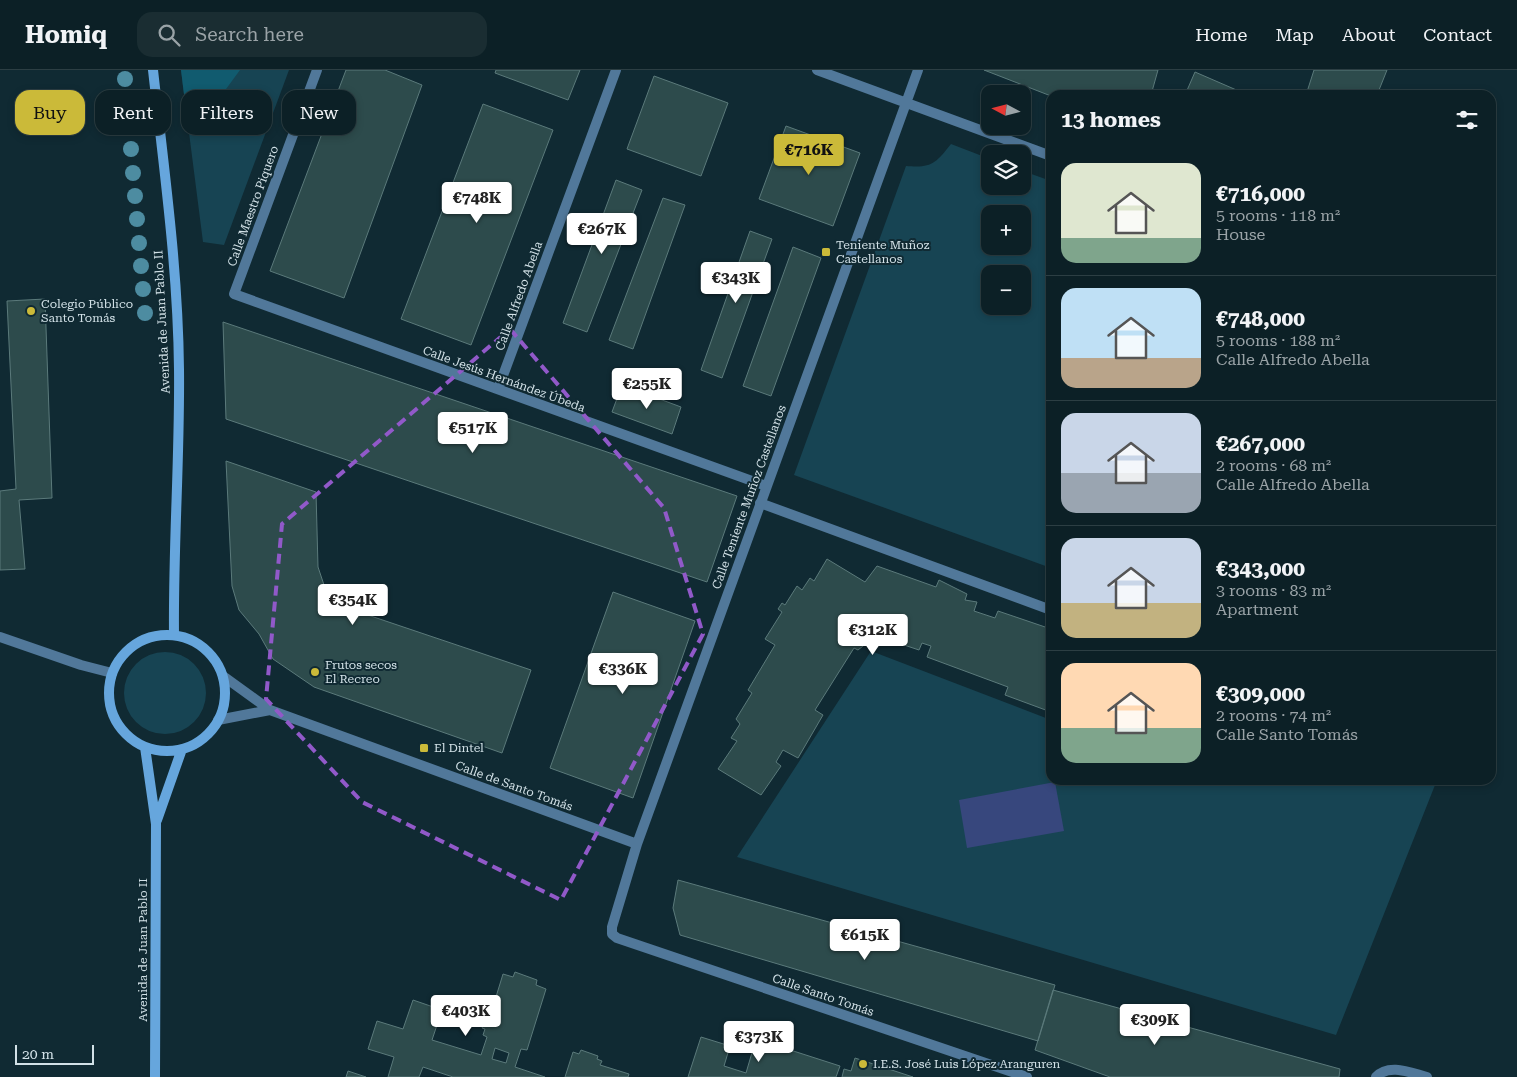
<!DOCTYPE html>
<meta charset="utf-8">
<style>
body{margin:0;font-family:"Roboto Serif",serif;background:#1a2d32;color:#f1f3f6;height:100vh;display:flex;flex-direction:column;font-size:19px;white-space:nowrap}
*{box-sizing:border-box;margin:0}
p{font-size:16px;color:#9aa3a7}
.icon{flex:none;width:28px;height:28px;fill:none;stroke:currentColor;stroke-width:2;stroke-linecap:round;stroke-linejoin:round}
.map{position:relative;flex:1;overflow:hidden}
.side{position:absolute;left:1046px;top:20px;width:450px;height:695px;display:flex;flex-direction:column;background:#0c2026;border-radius:15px;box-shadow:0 2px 8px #0003,0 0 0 1px #2c3e43}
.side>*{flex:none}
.banner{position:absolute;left:15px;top:20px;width:475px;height:45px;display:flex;gap:10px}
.needle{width:32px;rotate:277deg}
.buttons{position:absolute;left:981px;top:15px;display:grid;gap:10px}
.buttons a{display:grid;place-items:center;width:50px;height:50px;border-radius:10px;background:#0c2026;box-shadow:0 2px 8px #0003,0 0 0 1px #2c3e43;font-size:25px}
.scale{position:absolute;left:15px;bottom:12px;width:79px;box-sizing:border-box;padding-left:5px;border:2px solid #d2e1e7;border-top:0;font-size:14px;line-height:18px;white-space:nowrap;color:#d2e1e7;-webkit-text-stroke:4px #102a33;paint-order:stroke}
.price{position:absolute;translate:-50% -42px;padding:0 11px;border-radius:5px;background:#fff;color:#222;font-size:16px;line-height:32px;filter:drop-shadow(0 1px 2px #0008)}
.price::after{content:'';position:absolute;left:50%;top:30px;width:15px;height:11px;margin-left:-8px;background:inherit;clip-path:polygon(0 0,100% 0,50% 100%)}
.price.active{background:#cbba39;color:#111}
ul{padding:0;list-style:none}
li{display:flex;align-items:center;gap:15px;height:125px;padding:0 15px}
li+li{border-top:1px solid #2c3e43}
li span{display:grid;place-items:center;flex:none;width:140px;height:100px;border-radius:15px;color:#555}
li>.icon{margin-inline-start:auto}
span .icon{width:60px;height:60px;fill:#fffc;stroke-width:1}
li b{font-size:21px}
h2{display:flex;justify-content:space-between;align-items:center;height:60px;padding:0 15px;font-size:21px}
.chip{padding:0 18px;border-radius:15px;background:#0c2026;box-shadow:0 2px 8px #0003,0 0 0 1px #2c3e43;font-size:18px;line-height:45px}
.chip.active{background:#cbba39;color:#111}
header{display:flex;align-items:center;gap:30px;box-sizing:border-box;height:70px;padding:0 25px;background:#0c2026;border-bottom:1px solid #2c3e43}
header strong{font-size:24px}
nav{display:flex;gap:28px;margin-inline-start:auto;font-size:18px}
.search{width:350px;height:45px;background:#1a2d32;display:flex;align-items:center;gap:12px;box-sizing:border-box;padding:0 18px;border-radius:15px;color:#9aa3a7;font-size:19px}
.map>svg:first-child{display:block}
</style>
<header>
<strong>Homiq</strong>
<div class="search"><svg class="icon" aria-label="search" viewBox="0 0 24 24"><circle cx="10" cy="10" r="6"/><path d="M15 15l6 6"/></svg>Search here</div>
<nav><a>Home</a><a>Map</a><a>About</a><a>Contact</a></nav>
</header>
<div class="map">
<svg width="1517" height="1007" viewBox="0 0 1517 1007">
<rect width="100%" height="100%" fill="#102a33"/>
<path fill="#174453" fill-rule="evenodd" d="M181,0H289L224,175L203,172Z
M951,74L990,89V116H1022L1023,101L1051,111V498L794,405L906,96C932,98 935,94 951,74ZM990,144H1022V176H990ZM990,204H1022V236H990Z
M871,581L1051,650V710H1437L1336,965L737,787Z
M124 623a41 41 0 1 1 82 0a41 41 0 1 1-82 0Z"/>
<path fill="#115b6f" d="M181,0H240L204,49H187Z"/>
<path fill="#37477d" d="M1055,712L1064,761L967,778L959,730Z"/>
<path fill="#2d4b4c" stroke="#5b7a7b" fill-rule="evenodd" d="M346,0H385L422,15L344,228L270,201Z
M496,0H580L568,30L495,3Z
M984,0H1158L1151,25L1051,26Z
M1314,0H1387L1377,25H1306Z
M1195,2L1248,25H1185Z
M654,6L728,33L701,106L627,79Z
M483,34L553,60L471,275L401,249Z
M786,56L860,83L833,156L759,129Z
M616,110L642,120L587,262L563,253Z
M663,128L685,135L633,279L609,270Z
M750,161L772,169L722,308L701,300Z
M793,177L821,188L771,326L743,316Z
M45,229L52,428L19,430L25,499L0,500V421L16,419L7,231Z
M223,252L737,426L707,512L226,349Z
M622,315L681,337L672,364L612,342Z
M226,391L316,422L318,497L325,518L344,537L531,600L502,683L314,617L273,589L259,564L239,540L232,516Z
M827,489L865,512L877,496L936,517L939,510L967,524L965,530L977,532L974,541L995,548L998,541L1051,559L1049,566H1051V642L1005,625L1008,617L927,587L931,576L922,573L919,580L886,569H878L868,572L858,580L854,578L815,640L823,645L798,688L783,680L776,692L781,696L761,725L718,699L737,671L731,668L740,654L736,649L752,623L748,620L775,575L765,569L782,542L778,539L782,533L785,535L797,516L802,520L810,508L814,511Z
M613,522L695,551L633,728L550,698Z
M678,810L1055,915L1038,971L680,865L673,838Z
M515,902L537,910L536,915L546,919L527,980L521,979L515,997L545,1007H453L423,997L419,1007H388L394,987L368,979L377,951L403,959L413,930L442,940L432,970L481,985L487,967L483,965L485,959L482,958L484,954L488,953L503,904L513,907ZM495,978L509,983L506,993L492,989Z
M1053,920L1340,999L1339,1007H1110L1035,980Z
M701,967L730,976L724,996L746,1003L756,969L840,996L836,1007H688Z
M581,980L598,986L597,989L602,991L600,995L629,1004L628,1007H565L573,982L579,984Z
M855,988L913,1007H842L844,999L851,1001Z
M348,1001L366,1007H346Z"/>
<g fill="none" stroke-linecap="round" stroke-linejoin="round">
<path stroke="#51789a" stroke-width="10" d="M760,433L1051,540"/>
<path stroke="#51789a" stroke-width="10" d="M317,0L234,224L766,416
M817,0L1051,86
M918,0L637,774L612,857V864L617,868L1027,1007
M498,319L616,0
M223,606L270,640L637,774
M218,650L270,640
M1376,1007C1389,993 1411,1003 1427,1007"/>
<path stroke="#51789a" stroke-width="10" d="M0,567L81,595L112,603"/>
<path stroke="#66a6dd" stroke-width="10" d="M153,0C164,99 178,199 179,299C180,387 173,476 174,565
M109 623a58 58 0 1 1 116 0a58 58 0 1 1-116 0Z
M145,677L156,754L155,1007
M157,750L182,679"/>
</g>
<g fill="#4d8ca1">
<circle cx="125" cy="9" r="8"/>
<circle cx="127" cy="33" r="8"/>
<circle cx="129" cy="56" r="8"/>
<circle cx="131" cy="79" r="8"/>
<circle cx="133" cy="103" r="8"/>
<circle cx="135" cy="126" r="8"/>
<circle cx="137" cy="149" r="8"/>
<circle cx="139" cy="173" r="8"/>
<circle cx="141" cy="196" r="8"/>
<circle cx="143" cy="219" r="8"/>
<circle cx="145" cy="243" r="8"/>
</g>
<path fill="none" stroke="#9159c9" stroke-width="4" stroke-dasharray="10 6" stroke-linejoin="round" d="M510,259L664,438L703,564L561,830L362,732L266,629L282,454Z"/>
<g fill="#cbba39" stroke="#102a33" stroke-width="2">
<rect x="821" y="177" width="10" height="10" rx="2.5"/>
<circle cx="31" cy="241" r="5"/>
<circle cx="315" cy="602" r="5"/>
<rect x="419" y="673" width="10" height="10" rx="2.5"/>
<circle cx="863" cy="994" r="5"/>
</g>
<g text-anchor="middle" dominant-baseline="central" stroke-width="4" stroke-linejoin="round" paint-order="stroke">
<g font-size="12" fill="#d2e1e7" stroke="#102a33">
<text transform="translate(253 136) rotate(-70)">Calle Maestro Piquero</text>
<text transform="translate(519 226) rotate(-70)">Calle Alfredo Abella</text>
<text transform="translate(162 252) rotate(-93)">Avenida de Juan Pablo II</text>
<text transform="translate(504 309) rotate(20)">Calle Jesús Hernández Úbeda</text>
<text transform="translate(749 427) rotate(-70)">Calle Teniente Muñoz Castellanos</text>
<text transform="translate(514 716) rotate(20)">Calle de Santo Tomás</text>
<text transform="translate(143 880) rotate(-90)">Avenida de Juan Pablo II</text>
<text transform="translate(823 925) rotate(19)">Calle Santo Tomás</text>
</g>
<g font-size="12" fill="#d2e1e7" stroke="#102a33" text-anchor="start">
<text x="836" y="175">Teniente Muñoz<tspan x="836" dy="14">Castellanos</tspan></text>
<text x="41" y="234">Colegio Público<tspan x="41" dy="14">Santo Tomás</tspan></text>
<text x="325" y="595">Frutos secos<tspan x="325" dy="14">El Recreo</tspan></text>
<text x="434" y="678">El Dintel</text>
<text x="873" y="994">I.E.S. José Luis López Aranguren</text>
</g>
</g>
</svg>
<div class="buttons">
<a><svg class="needle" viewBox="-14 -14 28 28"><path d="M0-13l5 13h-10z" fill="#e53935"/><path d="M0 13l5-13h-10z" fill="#9aa3a7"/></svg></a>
<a><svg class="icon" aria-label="layers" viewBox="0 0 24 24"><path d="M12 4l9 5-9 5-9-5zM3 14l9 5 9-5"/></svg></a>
<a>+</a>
<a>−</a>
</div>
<div class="scale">20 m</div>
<b class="price active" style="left:809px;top:106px">€716K</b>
<b class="price" style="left:477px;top:154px">€748K</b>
<b class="price" style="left:602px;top:185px">€267K</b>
<b class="price" style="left:736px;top:234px">€343K</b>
<b class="price" style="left:647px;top:340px">€255K</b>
<b class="price" style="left:473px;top:384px">€517K</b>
<b class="price" style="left:353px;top:556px">€354K</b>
<b class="price" style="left:873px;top:586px">€312K</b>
<b class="price" style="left:623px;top:625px">€336K</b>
<b class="price" style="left:865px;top:891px">€615K</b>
<b class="price" style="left:466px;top:967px">€403K</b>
<b class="price" style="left:1155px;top:976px">€309K</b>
<b class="price" style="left:759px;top:993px">€373K</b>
<div class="banner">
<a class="chip active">Buy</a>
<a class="chip">Rent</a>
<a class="chip">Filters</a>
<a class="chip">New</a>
</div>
<section class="side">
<h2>13 homes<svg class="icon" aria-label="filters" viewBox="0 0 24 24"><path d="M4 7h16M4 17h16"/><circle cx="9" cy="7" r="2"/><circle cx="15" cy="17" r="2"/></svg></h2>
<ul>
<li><span style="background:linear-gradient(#dfe7d0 75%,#7fa58c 0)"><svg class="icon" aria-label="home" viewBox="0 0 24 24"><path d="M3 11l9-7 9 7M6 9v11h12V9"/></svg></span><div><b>€716,000</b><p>5 rooms · 118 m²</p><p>House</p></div></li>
<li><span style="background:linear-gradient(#bfe0f5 70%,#b9a48a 0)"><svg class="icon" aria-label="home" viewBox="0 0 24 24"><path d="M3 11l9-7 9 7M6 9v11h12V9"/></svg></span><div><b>€748,000</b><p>5 rooms · 188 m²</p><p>Calle Alfredo Abella</p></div></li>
<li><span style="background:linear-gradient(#c9d6e8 60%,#9aa5b1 0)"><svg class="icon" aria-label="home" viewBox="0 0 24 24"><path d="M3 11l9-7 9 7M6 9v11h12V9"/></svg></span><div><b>€267,000</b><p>2 rooms · 68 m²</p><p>Calle Alfredo Abella</p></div></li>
<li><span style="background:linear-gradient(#c9d6e8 65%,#c2b280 0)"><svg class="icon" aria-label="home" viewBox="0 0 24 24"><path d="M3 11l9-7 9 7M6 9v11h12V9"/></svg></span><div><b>€343,000</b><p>3 rooms · 83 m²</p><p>Apartment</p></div></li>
<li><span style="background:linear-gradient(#ffd9b3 65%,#7fa58c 0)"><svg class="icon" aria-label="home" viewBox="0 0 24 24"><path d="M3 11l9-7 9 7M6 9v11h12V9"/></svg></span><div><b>€309,000</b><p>2 rooms · 74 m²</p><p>Calle Santo Tomás</p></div></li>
</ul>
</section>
</div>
